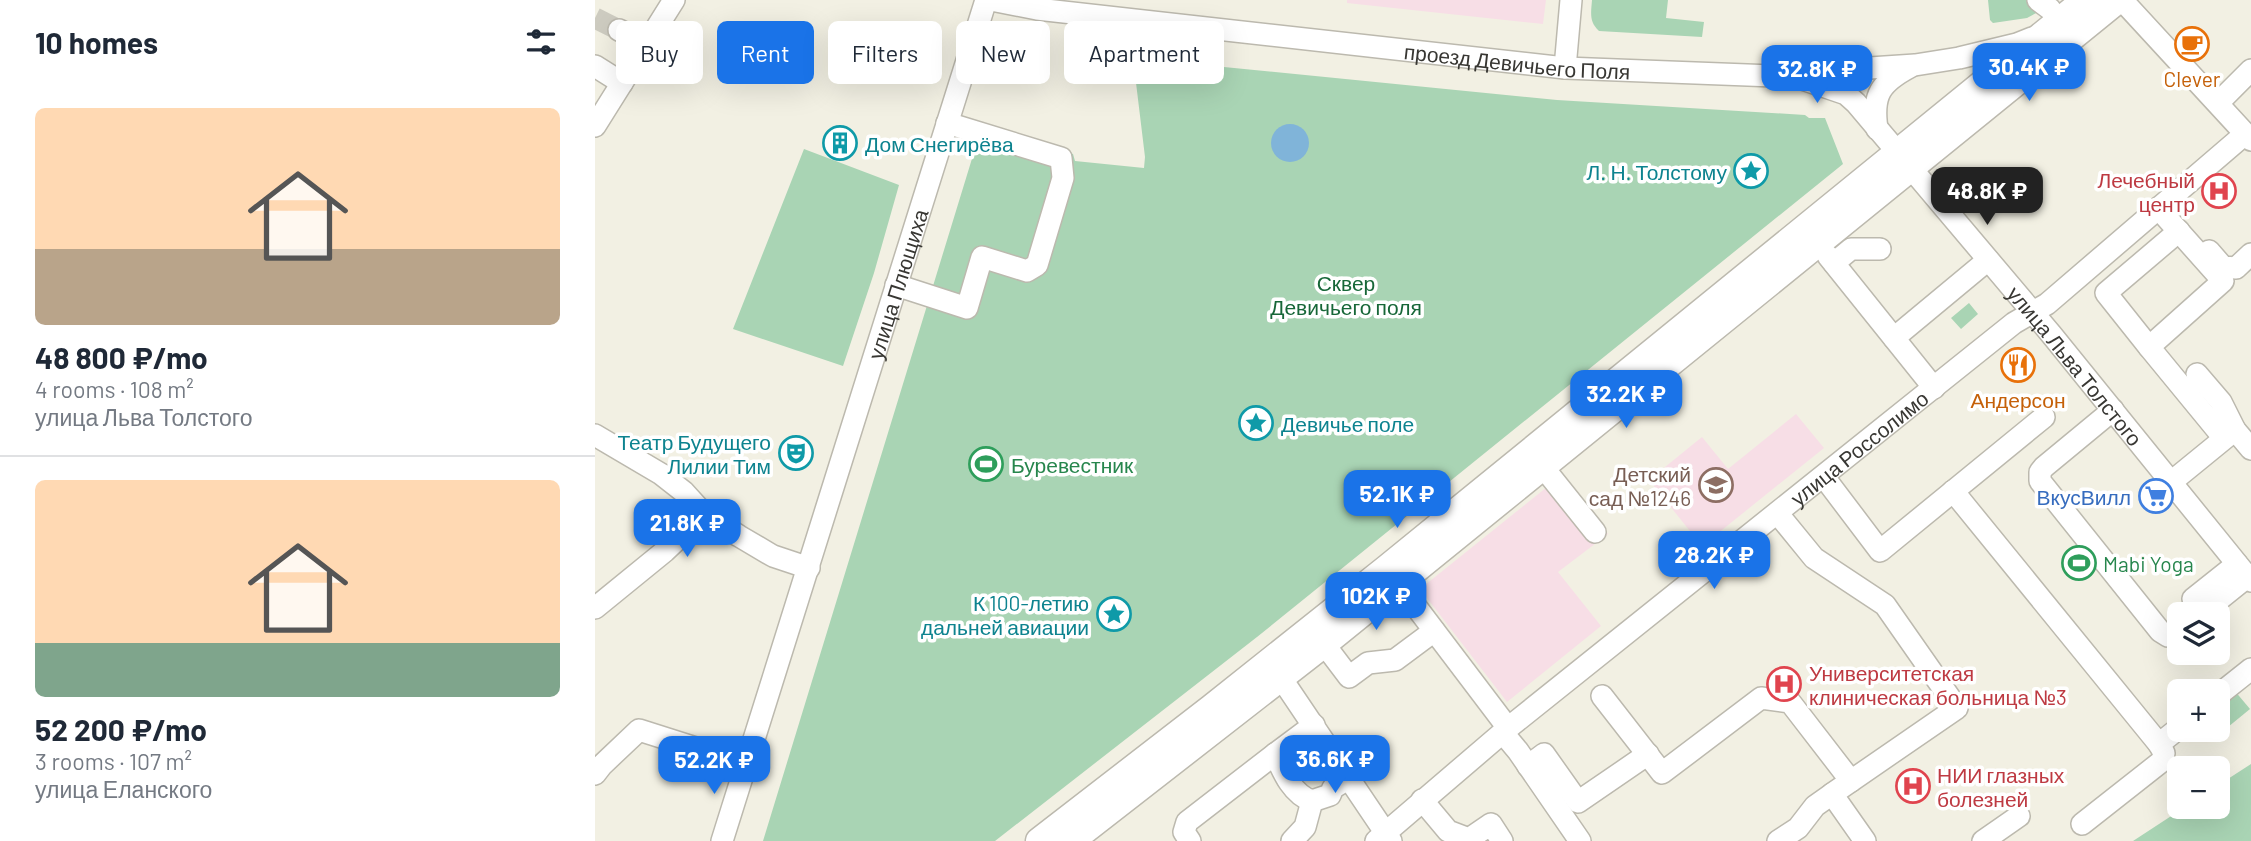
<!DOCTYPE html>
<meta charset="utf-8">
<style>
body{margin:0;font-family:Barlow,sans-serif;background:#f2f2f3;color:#1f2937;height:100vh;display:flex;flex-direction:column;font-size:26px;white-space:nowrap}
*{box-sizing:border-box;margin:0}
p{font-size:23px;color:#747a83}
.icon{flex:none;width:38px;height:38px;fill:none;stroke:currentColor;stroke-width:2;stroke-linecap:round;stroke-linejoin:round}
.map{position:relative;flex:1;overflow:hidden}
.panel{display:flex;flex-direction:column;background:#fff;width:595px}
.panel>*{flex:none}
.guide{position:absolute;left:21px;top:21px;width:665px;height:63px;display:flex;gap:14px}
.fabs{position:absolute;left:1572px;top:602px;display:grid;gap:14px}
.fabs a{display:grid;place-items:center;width:63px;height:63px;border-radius:10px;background:#fff;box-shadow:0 7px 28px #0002;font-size:35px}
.price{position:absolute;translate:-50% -60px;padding:0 16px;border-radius:14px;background:#1a73e8;color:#fff;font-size:23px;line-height:46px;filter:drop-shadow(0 2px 4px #0008)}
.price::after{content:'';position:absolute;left:50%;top:42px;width:21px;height:16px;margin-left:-10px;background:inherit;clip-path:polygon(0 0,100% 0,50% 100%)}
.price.current{background:#222;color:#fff}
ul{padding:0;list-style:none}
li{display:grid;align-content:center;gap:14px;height:371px;padding:0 35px}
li+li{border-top:2px solid #e0e1e3}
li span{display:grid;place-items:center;height:217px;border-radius:10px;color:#555}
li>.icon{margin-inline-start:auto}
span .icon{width:126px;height:126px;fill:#fffc;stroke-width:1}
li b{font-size:30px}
h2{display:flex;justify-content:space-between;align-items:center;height:84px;padding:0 35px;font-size:30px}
.tag{padding:0 24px;border-radius:10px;background:#fff;box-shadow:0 7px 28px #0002;font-size:24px;line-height:63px}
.tag.current{background:#1a73e8;color:#fff}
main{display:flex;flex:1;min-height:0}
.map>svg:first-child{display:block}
</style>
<main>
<section class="panel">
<h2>10 homes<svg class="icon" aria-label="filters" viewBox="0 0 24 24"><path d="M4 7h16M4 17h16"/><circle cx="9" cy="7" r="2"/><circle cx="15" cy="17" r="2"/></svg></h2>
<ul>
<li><span style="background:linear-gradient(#ffd9b3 65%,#b9a48a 0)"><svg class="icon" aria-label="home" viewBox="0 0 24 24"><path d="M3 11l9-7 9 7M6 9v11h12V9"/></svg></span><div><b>48 800 ₽/mo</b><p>4 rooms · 108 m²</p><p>улица Льва Толстого</p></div></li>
<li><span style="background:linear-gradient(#ffd9b3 75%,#7fa58c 0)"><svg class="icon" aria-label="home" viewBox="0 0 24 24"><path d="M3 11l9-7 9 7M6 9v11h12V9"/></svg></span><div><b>52 200 ₽/mo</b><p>3 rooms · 107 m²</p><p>улица Еланского</p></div></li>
</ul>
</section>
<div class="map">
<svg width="1656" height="841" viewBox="0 0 1656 841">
<rect width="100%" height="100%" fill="#f2f0e3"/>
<path fill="#f7dee6" d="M752,0H951L948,24L752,3Z
M1201,414L1229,448L1107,546L1054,480L1107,437L1133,469Z
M967,475L1013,534L963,572L1006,626L912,702L825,589Z"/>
<path fill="#a9d4b4" d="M997,0H1073L1071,18L1109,22L1107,37L1004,31C994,22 996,13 997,0Z
M1393,0H1433L1443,12L1432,18L1398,23L1395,20Z
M538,58L962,100L1210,115L1214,118H1230L1248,164L662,637L400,841H168L387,126L478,154L480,161L549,168L550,157Z
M209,149L304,185L279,273L248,366L138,329Z
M1374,303L1383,314L1366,329L1356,318Z
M1639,690L1655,709L1622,736L1616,730H1622V704Z
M1656,764V841H1538L1590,807H1622V786Z"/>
<path fill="#80b4d9" d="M676 143a19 19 0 1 1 38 0a19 19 0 1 1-38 0Z"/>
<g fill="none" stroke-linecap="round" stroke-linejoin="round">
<path stroke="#cdcbc0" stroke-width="21" stroke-dasharray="21 10" stroke-linecap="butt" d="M0,18L24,30"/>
<g stroke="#bcb9ae" stroke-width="24">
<g id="minor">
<path id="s1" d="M396,0L442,9L970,68L1202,77L1245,70L1320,65L1364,58L1422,44L1437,38"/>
<path d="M1443,0L1455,9L1464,21"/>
<path d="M1527,0L1656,140"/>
<path d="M24,30L51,44"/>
<path d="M0,66L27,83"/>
<path d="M970,68L976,0"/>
<path id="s2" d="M1207,79L1251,94L1261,103L1456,334L1656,581"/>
<path d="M1623,103L1656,70"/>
<path d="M0,126L79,0"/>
<path d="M1282,129C1277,95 1285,83 1315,67"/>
<path d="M1563,208L1628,281L1554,347L1623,431"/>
<path d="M1614,251L1628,267L1641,268L1656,254"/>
<path d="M1233,256L1339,388"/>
<path d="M1239,263L1256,249H1285"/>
<path d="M301,285L372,308L387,257L432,271L442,265L468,178L466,158L352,123"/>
<path d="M1299,338L1393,260"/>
<path d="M1554,347L1511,293L1584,231"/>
<path d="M1602,374L1626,402L1640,430L1656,449"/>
<path d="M1518,410L1449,467L1445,472V481L1565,631L1573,636L1584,632"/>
<path d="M0,435L66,474L89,492L109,514L144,536L178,556L214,568"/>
<path d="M948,467L1000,532"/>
<path d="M1229,477L1285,551L1449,417"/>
<path d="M1575,483L1640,430"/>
<path d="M1358,491L1564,744L1584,728"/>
<path d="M1183,514L1219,558L1290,605L1362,708L1237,794L1270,841"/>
<path d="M794,571L913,728"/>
<path d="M1598,599L1642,564"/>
<path d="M0,608L70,551L109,514"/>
<path d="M1606,614L1652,577"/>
<path d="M729,644L754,677L773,663L800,660L839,631"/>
<path d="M678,666L796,841"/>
<path d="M1007,696L1067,773L1166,698L1195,702L1256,781"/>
<path d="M1622,696L1656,669"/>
<path d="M908,733L923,751L985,841"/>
<path d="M933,766L949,754L983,802L1053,754"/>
<path d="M0,774L7,765L44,730L151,764"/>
<path d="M827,800L853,831L874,839L896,824L907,841"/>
<path d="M717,801C697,794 688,772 680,754L719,725"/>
<path d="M1487,824L1567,761L1569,753L1564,744"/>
<path id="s3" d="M127,841L391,0"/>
<path d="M595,841L589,832L592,822L680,754"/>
<path d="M697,841L710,827L717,801L735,795L738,788L754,778"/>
<path id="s4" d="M781,841L913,728L1419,323L1452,304L1650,134"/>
<path d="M1183,841L1203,828L1220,806L1237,794"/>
<path d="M1388,841L1424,816"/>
</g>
</g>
<g stroke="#bcb9ae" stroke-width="29">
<path id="major" d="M444,841L616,708L792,568L1490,0
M476,841L729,644L1523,0"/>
</g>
<use href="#minor" stroke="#fff" stroke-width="21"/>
<use href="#major" stroke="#fff" stroke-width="26"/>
</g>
<defs>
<g id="cafe-ring" transform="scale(1.75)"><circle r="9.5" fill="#fff" stroke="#e8710a" stroke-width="1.5"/><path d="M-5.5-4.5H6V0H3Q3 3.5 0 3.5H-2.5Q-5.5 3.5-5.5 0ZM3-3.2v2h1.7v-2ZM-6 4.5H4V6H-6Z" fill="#e8710a"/></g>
<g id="building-ring" transform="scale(1.75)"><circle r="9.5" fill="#fff" stroke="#0f9aa8" stroke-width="1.5"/><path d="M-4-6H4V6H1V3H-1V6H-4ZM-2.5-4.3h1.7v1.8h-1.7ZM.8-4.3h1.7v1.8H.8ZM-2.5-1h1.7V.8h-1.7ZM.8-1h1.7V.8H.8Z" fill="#0f9aa8"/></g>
<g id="sight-ring" transform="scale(1.75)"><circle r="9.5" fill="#fff" stroke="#0f9aa8" stroke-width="1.5"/><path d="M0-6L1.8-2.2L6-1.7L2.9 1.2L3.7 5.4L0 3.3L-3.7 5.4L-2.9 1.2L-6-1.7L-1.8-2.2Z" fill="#0f9aa8"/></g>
<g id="hospital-ring" transform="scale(1.75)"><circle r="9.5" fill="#fff" stroke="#e0444e" stroke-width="1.5"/><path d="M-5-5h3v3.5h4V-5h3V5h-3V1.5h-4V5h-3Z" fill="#e0444e"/></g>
<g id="restaurant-ring" transform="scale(1.75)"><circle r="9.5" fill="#fff" stroke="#e8710a" stroke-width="1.5"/><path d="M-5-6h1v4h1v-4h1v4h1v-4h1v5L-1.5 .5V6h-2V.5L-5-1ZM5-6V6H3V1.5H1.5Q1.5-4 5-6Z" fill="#e8710a"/></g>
<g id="theatre-ring" transform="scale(1.75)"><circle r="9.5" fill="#fff" stroke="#0f9aa8" stroke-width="1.5"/><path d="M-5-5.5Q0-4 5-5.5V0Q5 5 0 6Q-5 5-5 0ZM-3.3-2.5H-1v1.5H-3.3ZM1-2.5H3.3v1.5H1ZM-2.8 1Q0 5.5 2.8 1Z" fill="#0f9aa8"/></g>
<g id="stadium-ring" transform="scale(1.75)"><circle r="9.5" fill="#fff" stroke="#2e9e5b" stroke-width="1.5"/><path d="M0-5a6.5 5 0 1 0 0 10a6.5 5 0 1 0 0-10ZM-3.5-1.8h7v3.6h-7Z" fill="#2e9e5b"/></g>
<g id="school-ring" transform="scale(1.75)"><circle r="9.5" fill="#fff" stroke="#8d6e63" stroke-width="1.5"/><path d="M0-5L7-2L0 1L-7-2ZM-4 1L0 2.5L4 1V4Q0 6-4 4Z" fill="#8d6e63"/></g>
<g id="supermarket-ring" transform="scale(1.75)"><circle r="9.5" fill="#fff" stroke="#3f7fe0" stroke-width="1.5"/><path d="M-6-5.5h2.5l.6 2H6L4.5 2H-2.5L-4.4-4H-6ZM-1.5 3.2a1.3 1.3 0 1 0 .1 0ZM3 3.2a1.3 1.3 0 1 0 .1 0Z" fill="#3f7fe0"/></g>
</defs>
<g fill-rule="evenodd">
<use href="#cafe-ring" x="1597" y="44"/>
<use href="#building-ring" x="245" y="143"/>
<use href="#sight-ring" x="1156" y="171"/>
<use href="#hospital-ring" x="1624" y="191"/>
<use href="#restaurant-ring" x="1423" y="365"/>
<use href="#sight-ring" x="661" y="423"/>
<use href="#theatre-ring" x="201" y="453"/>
<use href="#stadium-ring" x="391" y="464"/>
<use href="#school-ring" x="1121" y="485"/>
<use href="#supermarket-ring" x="1561" y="496"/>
<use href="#stadium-ring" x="1484" y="563"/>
<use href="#sight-ring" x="519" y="614"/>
<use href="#hospital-ring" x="1189" y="684"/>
<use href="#hospital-ring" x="1318" y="786"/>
</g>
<g text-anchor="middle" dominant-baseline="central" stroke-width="7" stroke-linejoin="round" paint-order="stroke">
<g font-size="21" fill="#383733" stroke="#fff">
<text stroke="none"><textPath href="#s1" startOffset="530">проезд Девичьего Поля</textPath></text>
<text stroke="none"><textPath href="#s3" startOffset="584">улица Плющиха</textPath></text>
<text stroke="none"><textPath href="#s2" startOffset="402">улица Льва Толстого</textPath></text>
<text stroke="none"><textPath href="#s4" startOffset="623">улица Россолимо</textPath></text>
</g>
<g font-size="21" fill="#c56008" stroke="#fff">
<text x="1597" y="78">Clever</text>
<text x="1423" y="399">Андерсон</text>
</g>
<g font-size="21" fill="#0d838f" stroke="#fff" text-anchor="end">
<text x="270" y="143" text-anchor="start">Дом Снегирёва</text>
<text x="1132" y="171">Л. Н. Толстому</text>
<text x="686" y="423" text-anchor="start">Девичье поле</text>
<text x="176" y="441">Театр Будущего<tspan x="176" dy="24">Лилии Тим</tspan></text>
<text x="494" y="602">К 100-летию<tspan x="494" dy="24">дальней авиации</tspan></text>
</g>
<g font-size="21" fill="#be3a42" stroke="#fff" text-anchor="start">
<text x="1600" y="179" text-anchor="end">Лечебный<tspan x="1600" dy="24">центр</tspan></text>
<text x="1214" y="672">Университетская<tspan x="1214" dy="24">клиническая больница №3</tspan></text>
<text x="1342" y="774">НИИ глазных<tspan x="1342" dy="24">болезней</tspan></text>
</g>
<g font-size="21" fill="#176738" stroke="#fff">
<text x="751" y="282">Сквер<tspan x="751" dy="24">Девичьего поля</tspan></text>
</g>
<g font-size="21" fill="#27864d" stroke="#fff" text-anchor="start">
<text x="416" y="464">Буревестник</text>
<text x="1508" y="563">Mabi Yoga</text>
</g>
<g font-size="21" fill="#785e54" stroke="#fff" text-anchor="end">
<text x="1096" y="473">Детский<tspan x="1096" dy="24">сад №1246</tspan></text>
</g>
<g font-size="21" fill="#366cbe" stroke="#fff" text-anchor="end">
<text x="1536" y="496">ВкусВилл</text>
</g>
</g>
</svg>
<div class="fabs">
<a><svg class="icon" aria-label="layers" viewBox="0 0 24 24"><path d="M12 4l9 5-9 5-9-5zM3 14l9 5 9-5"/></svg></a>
<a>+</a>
<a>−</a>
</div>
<b class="price" style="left:1434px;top:103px">30.4K ₽</b>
<b class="price" style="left:1222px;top:105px">32.8K ₽</b>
<b class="price current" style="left:1392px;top:227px">48.8K ₽</b>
<b class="price" style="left:1031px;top:430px">32.2K ₽</b>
<b class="price" style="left:802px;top:530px">52.1K ₽</b>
<b class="price" style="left:92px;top:559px">21.8K ₽</b>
<b class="price" style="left:1119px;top:591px">28.2K ₽</b>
<b class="price" style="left:781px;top:632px">102K ₽</b>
<b class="price" style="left:740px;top:795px">36.6K ₽</b>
<b class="price" style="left:119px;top:796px">52.2K ₽</b>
<div class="guide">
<a class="tag">Buy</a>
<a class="tag current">Rent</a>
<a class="tag">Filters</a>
<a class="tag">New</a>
<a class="tag">Apartment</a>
</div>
</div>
</main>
